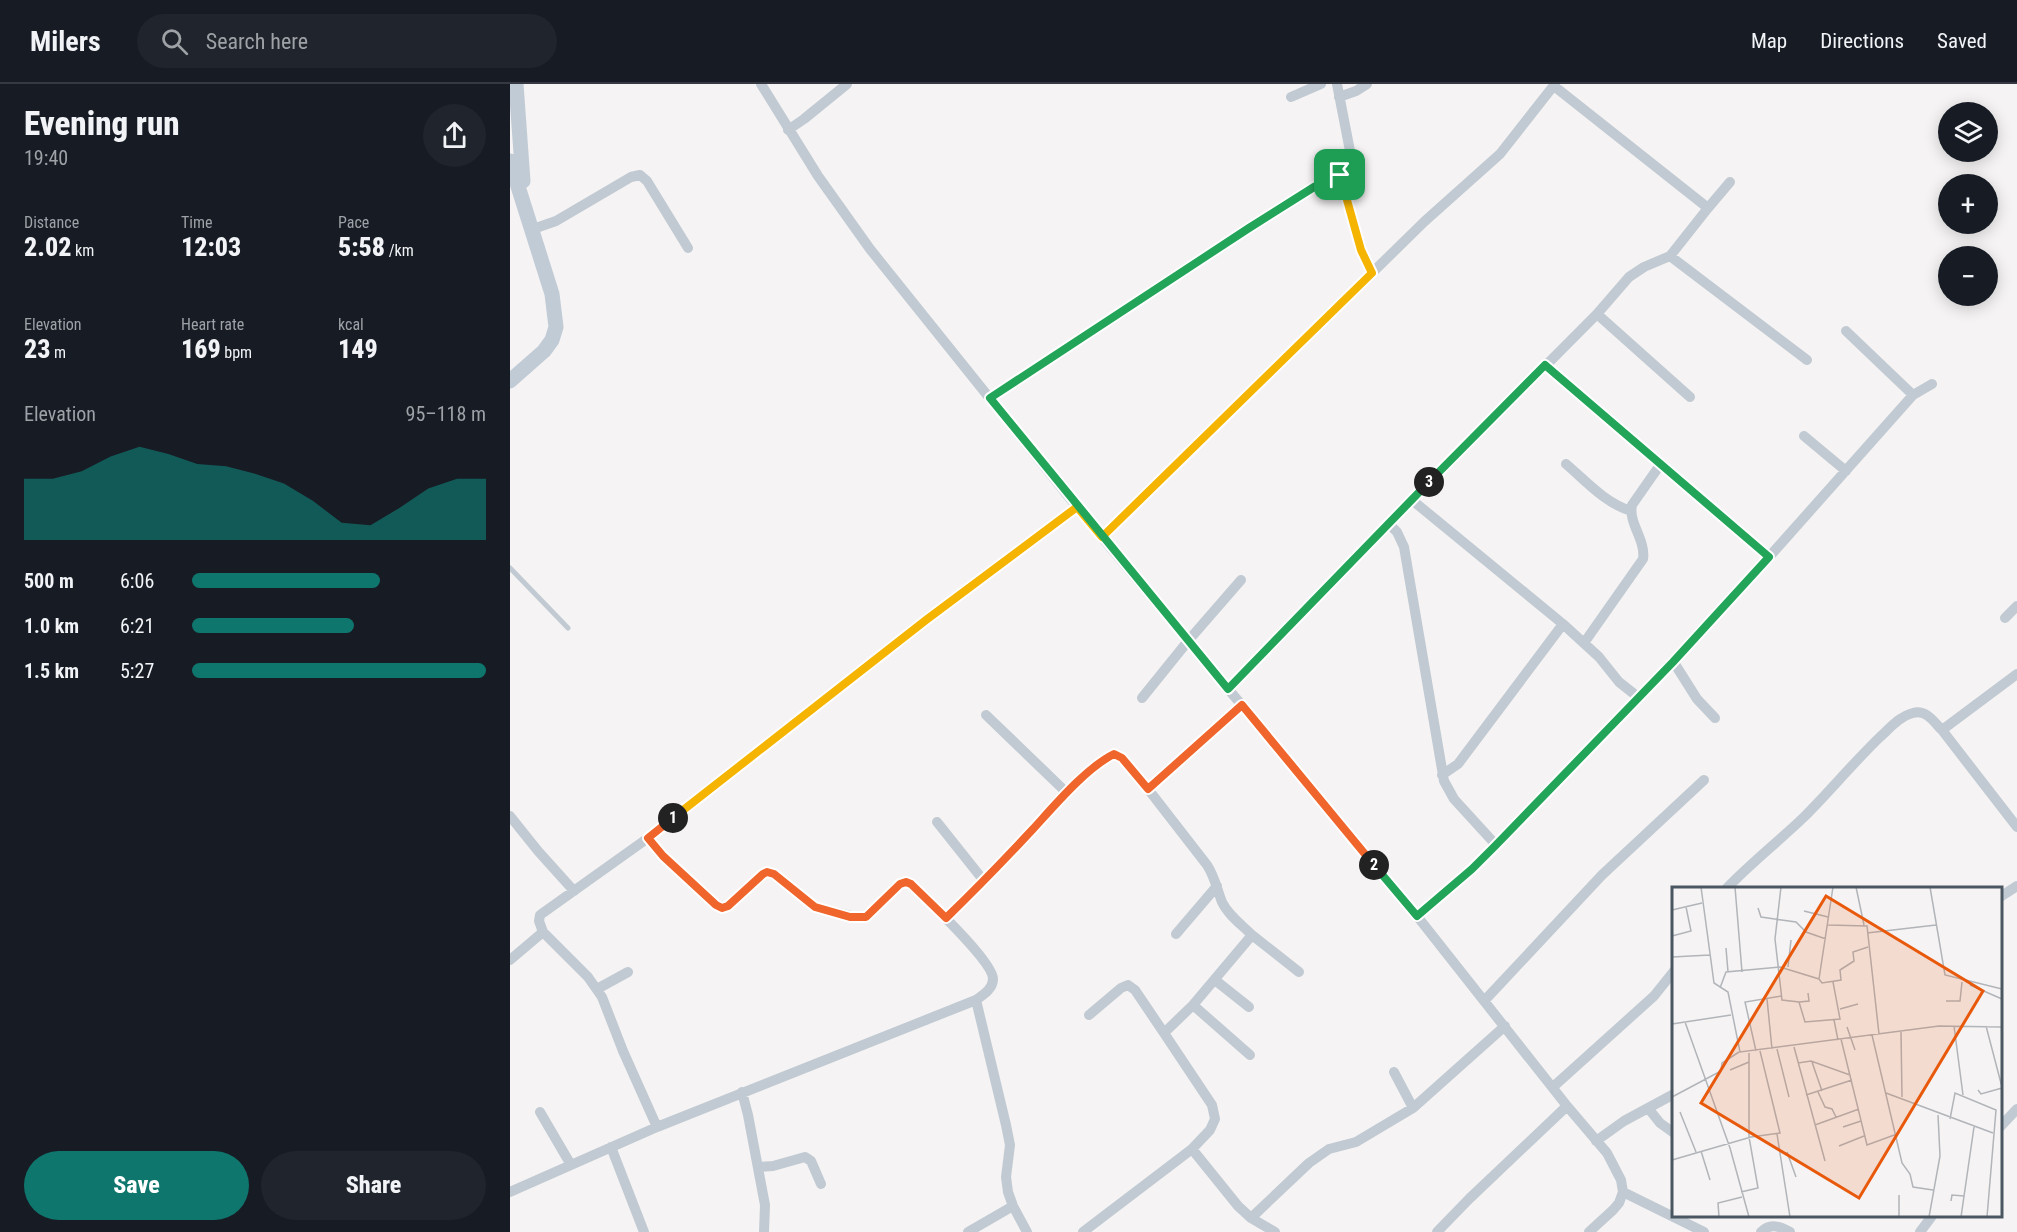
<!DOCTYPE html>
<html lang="en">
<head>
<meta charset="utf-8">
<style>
  :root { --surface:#171b24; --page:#20242c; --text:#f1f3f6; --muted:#9ea1a6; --line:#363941; --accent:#0f766e }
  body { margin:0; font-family:"Roboto Condensed",sans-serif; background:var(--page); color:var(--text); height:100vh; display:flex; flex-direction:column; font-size:22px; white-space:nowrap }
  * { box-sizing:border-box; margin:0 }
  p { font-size:20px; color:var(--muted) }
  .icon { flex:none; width:33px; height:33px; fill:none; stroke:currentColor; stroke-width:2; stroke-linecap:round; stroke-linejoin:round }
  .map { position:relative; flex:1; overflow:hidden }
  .panel { display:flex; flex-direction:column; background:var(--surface); width:510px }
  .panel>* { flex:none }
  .tools { position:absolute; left:1428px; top:18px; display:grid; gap:12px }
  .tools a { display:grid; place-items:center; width:60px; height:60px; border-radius:50%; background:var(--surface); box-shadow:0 3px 15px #0003; font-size:30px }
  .pin { position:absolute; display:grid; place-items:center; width:51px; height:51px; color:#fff; margin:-26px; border-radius:12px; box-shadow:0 3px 9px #0006 }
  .km { position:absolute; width:30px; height:30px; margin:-15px; border-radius:50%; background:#222; color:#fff; font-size:16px; line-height:30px; text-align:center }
  .round { display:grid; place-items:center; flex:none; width:63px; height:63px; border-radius:32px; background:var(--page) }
  .head { display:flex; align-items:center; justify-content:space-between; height:102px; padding:0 24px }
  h1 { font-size:33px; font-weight:800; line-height:45px }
  .metrics { display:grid; grid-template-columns:repeat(3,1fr); gap:9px; height:102px; padding:6px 24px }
  .metrics div { display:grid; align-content:center }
  .metrics b { font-size:26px; font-weight:800 }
  .metrics small { font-size:16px; font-weight:400 }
  .metrics p { font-size:16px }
  .chart { height:168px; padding:12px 24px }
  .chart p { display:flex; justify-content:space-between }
  .chart svg { width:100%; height:108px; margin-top:6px; fill:var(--accent); opacity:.7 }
  .primary-button { display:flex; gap:12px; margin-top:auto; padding:12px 24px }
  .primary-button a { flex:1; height:69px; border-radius:36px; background:var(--accent); color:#fff; font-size:24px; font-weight:800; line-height:69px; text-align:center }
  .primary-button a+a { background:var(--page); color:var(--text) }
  ul { padding:0 24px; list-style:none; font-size:20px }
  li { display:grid; grid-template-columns:96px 72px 1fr; align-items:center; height:45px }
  li i { height:15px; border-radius:8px; background:var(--accent) }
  header { display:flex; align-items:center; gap:36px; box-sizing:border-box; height:84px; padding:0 30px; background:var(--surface); border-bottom:2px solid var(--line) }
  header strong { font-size:28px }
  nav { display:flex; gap:33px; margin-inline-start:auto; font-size:21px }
  .search { width:420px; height:54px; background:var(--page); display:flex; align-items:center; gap:15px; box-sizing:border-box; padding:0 21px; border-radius:33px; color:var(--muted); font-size:22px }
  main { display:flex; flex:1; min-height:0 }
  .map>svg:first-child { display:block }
</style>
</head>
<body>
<header>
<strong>Milers</strong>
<div class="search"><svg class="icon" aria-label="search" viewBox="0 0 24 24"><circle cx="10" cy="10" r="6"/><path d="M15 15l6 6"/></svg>Search here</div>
<nav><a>Map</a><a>Directions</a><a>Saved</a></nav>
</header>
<main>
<section class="panel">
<div class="head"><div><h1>Evening run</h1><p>19:40</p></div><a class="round"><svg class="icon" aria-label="share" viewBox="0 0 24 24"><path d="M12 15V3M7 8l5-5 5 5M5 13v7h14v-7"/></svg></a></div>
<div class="metrics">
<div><p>Distance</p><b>2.02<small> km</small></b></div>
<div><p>Time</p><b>12:03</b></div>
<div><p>Pace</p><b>5:58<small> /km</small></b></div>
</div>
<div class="metrics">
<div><p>Elevation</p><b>23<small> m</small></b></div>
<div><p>Heart rate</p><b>169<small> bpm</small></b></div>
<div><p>kcal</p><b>149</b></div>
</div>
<div class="chart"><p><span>Elevation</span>95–118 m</p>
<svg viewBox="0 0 160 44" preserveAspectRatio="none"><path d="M0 44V19L10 19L20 16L30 10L40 6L50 9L60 13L70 14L80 17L90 21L100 28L110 37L120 38L130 31L140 23L150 19L160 19V44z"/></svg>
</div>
<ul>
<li><b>500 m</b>6:06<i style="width:64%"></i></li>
<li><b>1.0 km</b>6:21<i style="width:55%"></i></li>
<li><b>1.5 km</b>5:27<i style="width:100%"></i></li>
</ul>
<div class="primary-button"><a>Save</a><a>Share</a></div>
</section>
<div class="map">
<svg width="1507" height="1148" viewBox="0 0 1507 1148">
  <rect width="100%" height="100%" fill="#f5f3f3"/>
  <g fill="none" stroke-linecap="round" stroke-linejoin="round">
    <path stroke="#c1cad2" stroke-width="5" d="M0,484L58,544"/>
    <path stroke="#c1cad2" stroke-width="10" d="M251,0L308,92L360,165L567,423L907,832L1057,1022L1097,1069L1111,1096L1113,1108L1109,1119L1103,1126L1079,1148
      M827,0L841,72L840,81L830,91L851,167L862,189
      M781,13L811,0
      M829,13L846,7L857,0
      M278,46L294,35L337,0
      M1198,124L1220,98
      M23,145L46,137L121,93L130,91L137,97L178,164
      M1160,172L1297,276
      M1087,230L1180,313
      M1336,247L1403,311
      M1035,281L1259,473
      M480,314L674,186L804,103L830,91
      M1294,352L1336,387
      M1056,380C1076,397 1095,419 1121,427
      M902,416L1053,540L1089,573L1109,598L1128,613
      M879,440L887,448L894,463L934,697L944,715L986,761
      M592,453L915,137L990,70L1045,0
      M1495,534L1507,522
      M1074,559L1133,475C1136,456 1118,439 1122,421L1150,381
      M1163,577L1187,615L1205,634
      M718,605L902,416L1087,230L1119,193L1134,183L1160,172L1198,124L1044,2
      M632,614L678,557L731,496
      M476,631L557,709
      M1432,646L1507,590
      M932,691L948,680L1053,540
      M638,705L732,621
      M0,732L28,767L64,807
      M427,738L474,797
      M138,754L153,772L206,821L212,823L218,822L253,790L257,788L264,791L305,823L350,834L356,833L390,800L396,798L401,800C416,815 483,877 483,895C483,905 473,911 466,916L496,1041L500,1061L496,1093L498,1108L503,1122L517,1148
      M1217,804C1241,779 1269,757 1294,733C1320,707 1343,679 1370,653C1379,645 1390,632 1403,629C1416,625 1424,638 1432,646L1507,743
      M1490,813L1507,802
      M907,832L962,785L986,761L1163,577L1259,473L1403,311L1422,300
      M436,834C466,805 495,775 523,745C545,721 576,684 605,670L612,674L638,705L697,781C705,793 707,806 712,818C718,831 732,841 742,851L683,921L654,949L702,1021L705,1035L700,1046L682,1065L573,1148
      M666,850L707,802
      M742,851L789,888
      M0,876L33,848
      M705,896L739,923
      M87,905L118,888
      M975,916L1092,791L1194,696
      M683,921L740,971
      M579,931L611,904L618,901L625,906L654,949
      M884,988L903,1024
      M1043,1003L1144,912L1164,887
      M232,1008L238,1031L255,1121L254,1148
      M1138,1024L1150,1039L1164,1049
      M30,1028L61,1081
      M147,1043L113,967L92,913L78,893L33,848L29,837L30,831L138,754L416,536L567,423
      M1490,1043L1507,1025
      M1086,1057L1114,1037L1164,1010
      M101,1063L134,1148
      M682,1065L728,1122L741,1134L765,1148
      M248,1083L263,1082L295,1073L301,1077L311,1100
      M0,1108L147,1043L466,916
      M1113,1108L1194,1148
      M741,1134L799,1079L819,1065L846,1058L903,1024L995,942
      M458,1148L503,1122
      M927,1148L959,1115L1057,1022
      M1251,1148C1260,1139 1269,1142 1280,1148
      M1410,1148L1422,1132"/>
    <path stroke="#c1cbd6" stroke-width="15" d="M6,0L13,97
      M0,77L42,210L46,243L42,256L34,267L0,297"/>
  </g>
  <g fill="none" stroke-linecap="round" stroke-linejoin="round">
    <defs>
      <path id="split-1" d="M163,734L416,536L567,423L592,453L862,189L851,166L830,91"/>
      <path id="split-2" d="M163,734L138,754L153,772L206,821L212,824L218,822L253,790L257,788L264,790L305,823L340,833H356L390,800L396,798L401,800L436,834C466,805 495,775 523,745C545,721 576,684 604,670L612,674L638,705L732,621L864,781"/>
      <path id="split-3" d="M864,781L907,832L962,785L986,761L1163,578L1259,473L1035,281L919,398"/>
      <path id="split-4" d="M830,91L804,103L739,144L480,314L718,605L919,398"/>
    </defs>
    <use href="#split-1" stroke="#fff" stroke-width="12"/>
    <use href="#split-2" stroke="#fff" stroke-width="12"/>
    <use href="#split-3" stroke="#fff" stroke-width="12"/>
    <use href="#split-4" stroke="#fff" stroke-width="12"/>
    <use href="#split-1" stroke="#f5b400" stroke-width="8"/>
    <use href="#split-2" stroke="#f0652b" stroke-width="8"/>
    <use href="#split-3" stroke="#22a559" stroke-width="8"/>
    <use href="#split-4" stroke="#22a559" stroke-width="8"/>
  </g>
  <g transform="translate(1162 803)">
    <rect width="330" height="330" fill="#f5f3f3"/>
    <path fill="none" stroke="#b1b4b9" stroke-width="1.5" d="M29,0L42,96L56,105L68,165L267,139L330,140M63,0L70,85M109,0L103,52L110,113L127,115L133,135L168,132L161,95M184,0L192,38M258,0L273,88L330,102M86,21L89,30L124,35L134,45L154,52M0,23L30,16M132,24L156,30M156,38L195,39L207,147M195,46L264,38M0,49L19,44L14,20M54,61L56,85M0,70L38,68M116,80L119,53M147,92L161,0M298,98L330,112M48,101L54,85L108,80L147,92L150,96L169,93L168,83L182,74L181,65L196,60M95,112L100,162M274,114H288L290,95M127,115L137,114L136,106M168,122L186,117M162,133L166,153M13,135L58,261L77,330M0,137L59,128M282,139L291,208M314,139L330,200M175,140L183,163M229,144L230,210M200,148L230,276L238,287L241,300L261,303M169,152L195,258L225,247M122,160L153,274M105,162L117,210M84,164L73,115L109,109M140,175L150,204M126,176L139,174L178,188M58,183L77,175M306,203L309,207L330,201M146,205L153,220L160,222L164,230M214,206L321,246M134,208L180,193M0,210L49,184L50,176L67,165M8,225L24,265M278,232L283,206L324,223L315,330M143,238L187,222M171,240L189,234M105,247L118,330M167,259L192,249M29,264L38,293M115,265L124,290M0,273L79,250L108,246L88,164M69,305L86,301L77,250V166M227,308V330M279,314L280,308L292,309M47,330L46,316L70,310M257,330L268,269L266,228M289,330L302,240"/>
    <path fill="#e8590c" fill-opacity="0.15" stroke="#e8590c" stroke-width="3" d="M154,9L311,104L187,311L29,216Z"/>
    <rect width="330" height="330" fill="none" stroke="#4a5661" stroke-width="3"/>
  </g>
</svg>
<div class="tools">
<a><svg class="icon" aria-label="layers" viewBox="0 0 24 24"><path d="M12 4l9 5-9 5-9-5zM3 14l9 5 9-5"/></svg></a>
<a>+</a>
<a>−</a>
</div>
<div class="pin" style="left:830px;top:91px;background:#1e9e55"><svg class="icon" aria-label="arrive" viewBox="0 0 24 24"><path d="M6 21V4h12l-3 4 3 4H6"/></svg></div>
<b class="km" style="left:163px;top:734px">1</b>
<b class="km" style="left:864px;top:781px">2</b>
<b class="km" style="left:919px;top:398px">3</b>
</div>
</main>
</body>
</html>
